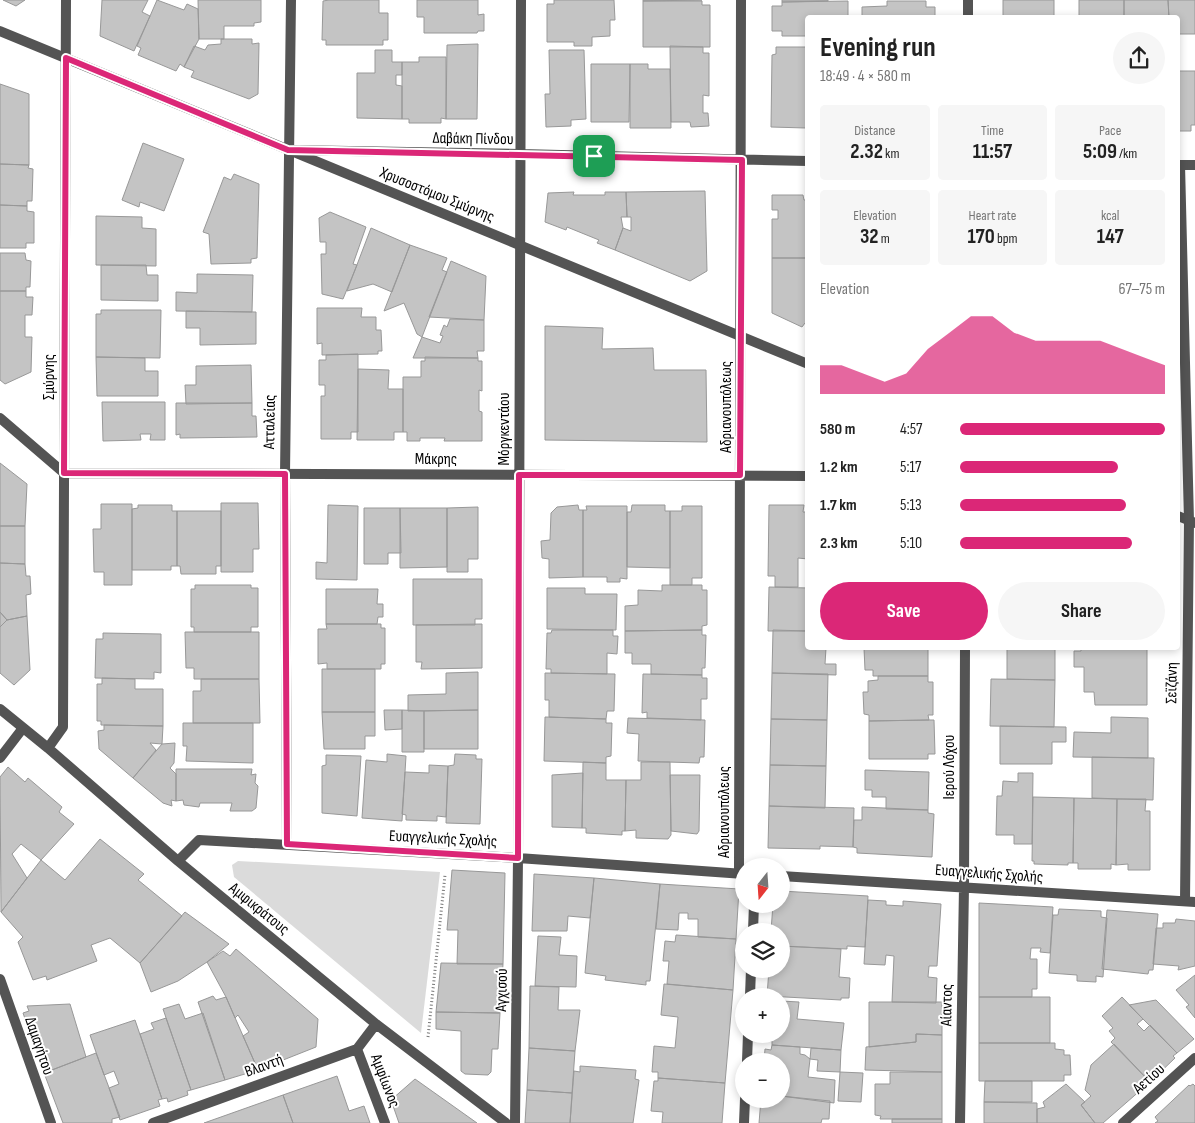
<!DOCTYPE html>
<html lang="en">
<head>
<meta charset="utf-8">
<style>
  :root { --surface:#fff; --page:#f6f6f6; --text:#222; --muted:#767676; --accent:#db2777 }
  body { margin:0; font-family:"Sofia Sans Condensed",sans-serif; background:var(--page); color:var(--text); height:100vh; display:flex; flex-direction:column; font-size:19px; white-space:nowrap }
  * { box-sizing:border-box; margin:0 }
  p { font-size:16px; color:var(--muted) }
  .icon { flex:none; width:28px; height:28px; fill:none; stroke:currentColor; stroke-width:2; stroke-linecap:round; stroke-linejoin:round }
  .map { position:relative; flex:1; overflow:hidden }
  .details { position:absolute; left:805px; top:15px; width:375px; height:635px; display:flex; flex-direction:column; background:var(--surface); border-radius:5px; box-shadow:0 2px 8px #0003 }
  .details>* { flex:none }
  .needle { width:32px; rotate:197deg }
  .controls { position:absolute; left:735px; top:858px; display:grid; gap:10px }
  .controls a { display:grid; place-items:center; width:55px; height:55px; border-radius:50%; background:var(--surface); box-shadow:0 2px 8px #0003; font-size:25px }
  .pin { position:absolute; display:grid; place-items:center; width:42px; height:42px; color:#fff; margin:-21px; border-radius:10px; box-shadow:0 2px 8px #0006 }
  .round { display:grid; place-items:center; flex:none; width:52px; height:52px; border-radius:26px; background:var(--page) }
  .summary { display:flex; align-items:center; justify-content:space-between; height:85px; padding:0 15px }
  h1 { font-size:28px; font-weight:700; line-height:38px }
  .metrics { display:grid; grid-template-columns:repeat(3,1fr); gap:8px; height:85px; padding:5px 15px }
  .metrics div { display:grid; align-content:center; border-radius:5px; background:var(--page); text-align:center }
  .metrics b { font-size:21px; font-weight:700 }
  .metrics small { font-size:14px; font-weight:400 }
  .metrics p { font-size:14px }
  .chart { height:140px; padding:10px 15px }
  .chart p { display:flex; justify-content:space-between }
  .chart svg { width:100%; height:90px; margin-top:5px; fill:var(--accent); opacity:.7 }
  .button { display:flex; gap:10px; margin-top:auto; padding:10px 15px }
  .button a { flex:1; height:58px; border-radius:30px; background:var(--accent); color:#fff; font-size:20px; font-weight:700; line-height:58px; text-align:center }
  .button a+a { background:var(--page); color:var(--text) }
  ul { padding:0 15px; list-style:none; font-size:16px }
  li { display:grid; grid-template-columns:80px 60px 1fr; align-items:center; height:38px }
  li i { height:12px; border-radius:6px; background:var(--accent) }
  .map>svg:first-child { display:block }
</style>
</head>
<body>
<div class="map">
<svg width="1195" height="1123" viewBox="0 0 1195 1123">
  <rect width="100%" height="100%" fill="#fff"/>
  <path fill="#dbdbdb" d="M238,861L440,872L421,1033L234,877L232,865Z"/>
  <path fill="#c4c4c4" stroke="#989898" d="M3,0H25L16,6Z
    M102,0H148L142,12L150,16L134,51L100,36Z
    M157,0L184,10L187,4L198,9L199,39L184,67L180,64L176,71L138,55L141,48L137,46Z
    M198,0H261V22L254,23V26H224V39H199Z
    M329,0H379V13H388V40H383V45H326V40H322L323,1Z
    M417,0H478V15L484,14V31H478L477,33H424V17H417Z
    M554,0H614L615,20H610V36L592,37V46H574V42H547V4H554Z
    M643,0H702L643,1Z
    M782,0H828V1L782,2Z
    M1003,0H1054V18H1003Z
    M1079,0H1124V18H1079Z
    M1124,0H1168L1169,18H1124Z
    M1168,0H1195V34H1178V18H1169Z
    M643,1H702V5H710V47H643Z
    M848,1V18H808V36H782V31H772V6H782V2Z
    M887,1H926V7H935V18H862V7L887,6Z
    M221,39H252V44L259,43L258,94L249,99L191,77L194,71L184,67L194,46L205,50L208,45L221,44Z
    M478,44L477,119H446L447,45Z
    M670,46L703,47V53H709V96L703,95V113H708L709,126L691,127L690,122H671Z
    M776,47H808V123H806V128L771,127L772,55L776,54Z
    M375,50H392V62H402V75H396V85L402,86V119L357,118V73H375Z
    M549,50H584L586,119L571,120V126L546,127L545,94H550Z
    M419,57H446V119L441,118V123H409V119H402V62H419Z
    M591,64H630L629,122H591Z
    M630,64H648V69H670L671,128H630Z
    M1178,71H1195V125H1191V131H1178Z
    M0,84L29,94V165L0,164Z
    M143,143L184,159L164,211L140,202L139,207L122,200Z
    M0,164L29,165L28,168L33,169L32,201H27V206L0,205Z
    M234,174L259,184L257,258L251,259V263L211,264L209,234L203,232L224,177L231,180Z
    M705,191L707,271L690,281L615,250L623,228L631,231V217H627L626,192Z
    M574,192L573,195H605V192H626L627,217H621L623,228L615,250L597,243L599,240L567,227L566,230L545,222L548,193Z
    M772,195H803L804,200H808V258H772V219H778V210H772Z
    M0,205L27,206V211L34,212V243H26V248H0Z
    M330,212L366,227L353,264L357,265L343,299L322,294L321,254H326V242H320L319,218Z
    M96,216L142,217V228L156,229V266L96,265Z
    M371,228L410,245L392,292L373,284L347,291Z
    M410,245L447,258L442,270L447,272L422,337L417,334L404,303L384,311Z
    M0,253H25L26,260L31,261L30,287H26V291H0Z
    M772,258H808V324L805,323L802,327L772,313Z
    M451,261L486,276L484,320L429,317Z
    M101,265H146L147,275H158V301L101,300Z
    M197,274L253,275L252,312L176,311V292L197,293Z
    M0,291H26V297H33L32,315H25V337H32L31,372L5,384L0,380Z
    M317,308H362L361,317H376V330H381L382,351H378V354L322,355V343L317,344Z
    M101,310H161L160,358L96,357V314H101Z
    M186,311L256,312V344L200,345V328H186Z
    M450,319L484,320V351H477L478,358H413L422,337L440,343L443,336L440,335L444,325L447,327Z
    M545,326L603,328L602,349L653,348L654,370H706L707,442L545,440Z
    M358,354V432H351V439H321V396H325V385H319V360H326V355Z
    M96,357L145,358V371H158V396H97Z
    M425,357L478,358V361H482V391L479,390V411L482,412V441H444L445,438H420V441H407V432H403V377H421V361H425Z
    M251,365L252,403L186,404L185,385H196V366Z
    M358,369L389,370L388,389H403V432H394V440H357Z
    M102,402H165V440H150L151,434H140L141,440L103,441Z
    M176,403H252V416H256L257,437L180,438V434L176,435Z
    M0,463L27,484L25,526H0Z
    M221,503H258L259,549H253V572H221Z
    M101,504H132V585H104V572H94L93,529H101Z
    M138,505H172V511H177V566H171V570H132V509L138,508Z
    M328,505L358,506L357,580L316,579V562L327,563Z
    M578,505L579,510H583V577L549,578V559L542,558L541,541L550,540L551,513L557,507Z
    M632,505H665V511H670V568L627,567V512H631Z
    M769,505H804L803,512H808V559L798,558V587H775V576H768Z
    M586,506H627V579L620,578V582H607V577H583V510H587Z
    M682,506H702V578H692V585H670V511H682Z
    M478,507V559H468V572H447V508Z
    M364,508H400L401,553H388V564H364Z
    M400,508H447V567L400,568Z
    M177,511H221V566H216V574H181L180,566H177Z
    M0,526H25V564L0,563Z
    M0,563L25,564L26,576H30L31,594L26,595L27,616L7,620L0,612Z
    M413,579H482V619H475V625H413Z
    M195,585H251V588H258V627H251V632H194V627H191V589H195Z
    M662,585H702V590H707V625L702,626V630L625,631V606L638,605V590L662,591Z
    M769,587L808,588V631H768Z
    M547,588H585V594H617L616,630L547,629Z
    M326,589H378L377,604H383V617H378L377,624H326Z
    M0,612L7,620L0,627Z
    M27,616L30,670L14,685L0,673V627L7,620Z
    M326,624H381V628H385V664H381V669H327V663L318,664V629H327Z
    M482,624V668L421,669L422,662H416V625Z
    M552,630H613V636H618L617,654L607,653V674L551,673V669H546L547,633H551Z
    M702,630V635H706L705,668H702V675L651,674V664H632V653H625V631Z
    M773,630L808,631V648H826L825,664H836V675L772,673Z
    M185,632H259V679H194V668H186Z
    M103,633L161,634V673L154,672V679L95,678L96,639H103Z
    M864,648H928V676H873V670H865Z
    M1007,648H1055V680L1007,679Z
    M1081,648H1147V705H1095L1094,692H1084V667H1074V651H1081Z
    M322,669H375V712H322Z
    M478,672V710L408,711V695L446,694V673Z
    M545,673L615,674L614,711H607L606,719L549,717V700H545Z
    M772,673L828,674L827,720L771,719Z
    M643,674L702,675V678H707V699H701V720L647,718V712L642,713Z
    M878,676H928V682H933V715H928L929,720L869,721V715L864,714L863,692H868V681L878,680Z
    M102,678L135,679V689H163V726L101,725V721H97V684H102Z
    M201,679H259L260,723H193V691H201Z
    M991,679L1055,680L1054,727L990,726Z
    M384,710H402V729L385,730Z
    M402,710L424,711V752H402Z
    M478,710V749H424V711Z
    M322,712H375V736H365V749H324Z
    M545,717L606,719V723H612L611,756L606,757V763L544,761Z
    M1111,717L1148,718V758L1073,757L1074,732L1111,733Z
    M628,718L705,720L704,757H700L699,763L638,761L639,734L627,733Z
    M771,719L827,720L826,766L770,765Z
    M929,720H934L935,754H928V759H869V721Z
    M183,723H253V763L186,761L187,746H183Z
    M104,725L163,726L162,744L150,743L156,750L133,778L99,749L98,731L104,730Z
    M1000,726L1066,727V742H1052V764H1000Z
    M175,743L174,763L170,768L176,774V801L171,800L172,806L163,803L133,778L162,744Z
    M387,754L406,756L402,821L362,818L366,760L387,762Z
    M455,754L476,755V759H482L480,824L446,823L448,766L454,765Z
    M326,755L361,756L357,816L322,813V766L326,765Z
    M1092,757L1154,758L1153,800L1092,798Z
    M583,762L606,763V780H626L625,831H622V835L586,833V828H582Z
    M641,762H670L671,835L668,839L636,838V830L625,831L626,780H641Z
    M429,765L448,766L446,817L437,816V821L406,820V815L402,814L405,772L429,773Z
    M770,765L826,766L825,808L769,806Z
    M8,767L25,782L28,778L62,807L59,812L74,824L41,860L21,844L12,854L27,878L1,912L0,777Z
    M176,769H252L251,775L256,774L255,783L258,786L256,808L252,811H230L232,803H200L199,807L184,805L183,800L176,801Z
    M865,770L929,772L928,810L886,809V797H872V790H865Z
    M583,773L582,828L552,827V775Z
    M1018,773H1033L1032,844H1014V835H996L997,796H1002L1003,781L1018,782Z
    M670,775H700L699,831L697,834L671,831Z
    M1033,797L1074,798L1073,863H1068V865L1034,864V861H1032Z
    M1074,798L1117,799L1116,865L1111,864V869H1078V863H1073Z
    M1117,799H1146L1145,811H1150V870H1128V864L1116,865Z
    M769,806L854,808L853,847L820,846V849L768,848Z
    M862,807L928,810V813L934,814L932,857L857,853V848L853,847L854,820H862Z
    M100,839L144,874L138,880L182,916L140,963L110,938L91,945L97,961L47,980L46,976L33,980L18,942L23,937L1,912L41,860L65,880Z
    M452,870L505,873L503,964H457L458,930H447Z
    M534,874L594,878L590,918L568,916L567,931H532Z
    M594,878L660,884L650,981H646V985L605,980L606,976L585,973Z
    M660,884L739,889L736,939L698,937V919H688V913H679L678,930L656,929Z
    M781,891L868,896L865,947L847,946V949L781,946V931H771L773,904H781Z
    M868,900L886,901V905L903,906V901L941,904L937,966H929L928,977L937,978L936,1003L892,1002L894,956L886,955L885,965L864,964Z
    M979,903L1053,907L1050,953L1040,952L1041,948H1031L1030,959H1037V989H1032V997H979Z
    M1059,909L1101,911V917L1107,918L1103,977L1096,976V982L1077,981V975L1049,973L1053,915H1058Z
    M1107,910L1158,914L1153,970H1149L1148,974L1102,969Z
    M185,912L229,944L207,962L178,981L151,992L140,963Z
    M1176,919L1195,921V966L1178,970L1179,966L1153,964L1156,928H1163V923H1175Z
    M676,935L736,939L733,990L667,984L669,961H663L665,941L675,942Z
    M538,936L561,937L559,955L577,956L576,987L535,986Z
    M781,946L841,949L839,977L850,978L849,998H841V1000L767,996L769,969H781Z
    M236,949L318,1019L316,1047L258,1070L243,1036L249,1032L238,1015L235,1018L226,997L207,962L223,951L230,956Z
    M441,963L503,964L500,1013L436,1012Z
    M1195,975V1018L1186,1007L1189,1005L1176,990Z
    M664,984L733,990L725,1083L658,1078V1072H652L654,1046L675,1048L678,1017L661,1015Z
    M530,986L559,987L558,1010H580L575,1051L529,1048Z
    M213,996L216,1000L226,997L258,1070L225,1080L198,1002Z
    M979,997H1050V1043H979Z
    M1122,997L1143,1019L1137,1024L1144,1031L1150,1025L1177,1053L1173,1056L1175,1058L1150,1082L1111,1042L1115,1038L1109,1031L1113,1028L1102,1016Z
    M1156,1000L1194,1039L1177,1053L1129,1005Z
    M781,1001L799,1002L797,1019L844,1023L841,1050L772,1045V1041L767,1040V1034H781Z
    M869,1002H942V1035L916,1034V1042L869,1047Z
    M70,1004L86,1057L44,1073L23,1013L29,1011L27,1006Z
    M179,1004L185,1019L203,1013L225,1080L191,1090L163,1009Z
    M436,1012L500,1013L498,1049H492L491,1072L488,1075L465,1074L461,1071V1031L436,1029Z
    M166,1018L191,1090L187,1091L188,1095L168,1102L167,1098L162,1099L140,1034L154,1029L151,1023Z
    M135,1020L162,1099L158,1100L160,1106L120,1120L109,1088L119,1084L114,1071L104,1075L90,1035Z
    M916,1034L942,1035V1072L865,1070L866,1047L916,1042Z
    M979,1043H1055V1049L1064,1050V1055H1070L1071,1075H1064V1081H979Z
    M1114,1044L1150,1082L1103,1123H1095L1081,1105L1091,1096L1085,1090L1091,1065Z
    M772,1045L800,1047V1054L805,1055L810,1059L808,1077L835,1080L834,1103L781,1096V1061H764L765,1049L771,1050Z
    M529,1048L575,1051L572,1093L527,1090Z
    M811,1048L841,1050L840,1072L817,1071L818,1060L810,1059Z
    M96,1053L120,1117L112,1119V1123H63L44,1073Z
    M580,1066L636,1070L635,1079L639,1080L633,1123H570L574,1071L580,1072Z
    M840,1072L863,1073L861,1102L838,1101Z
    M890,1072H942V1119H880L881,1116L875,1115V1084H890Z
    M337,1076L349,1111L364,1106L370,1123H293L283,1095Z
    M658,1078L725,1083L722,1123H662L663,1112L651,1111L654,1081H658Z
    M415,1079L477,1123H399L391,1100Z
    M985,1081H1032V1102H984Z
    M1066,1084L1085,1102L1081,1105L1095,1123H1037V1109L1045,1107L1043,1102Z
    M1193,1084L1195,1086V1123H1155L1158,1121L1155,1117L1189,1085L1190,1086Z
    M527,1090L572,1093L570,1123H525Z
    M283,1095L293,1123H204Z
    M781,1096L830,1101L829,1119H822L821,1123H759L761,1099H781Z
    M984,1102L1037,1103V1123H984Z
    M892,1119H942V1123H892Z"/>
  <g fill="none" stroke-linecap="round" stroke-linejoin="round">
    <path stroke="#767676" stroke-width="3" stroke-dasharray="1 2.5" stroke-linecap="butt" d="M428,1037L445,875"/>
    <path stroke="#545454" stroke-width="10" d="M291,150L520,154"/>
    <path stroke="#545454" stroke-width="10" d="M968,18V0
      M520,154L808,161
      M1178,165H1195
      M1180,165L1189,521L1185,901
      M0,418L64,473L808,476
      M0,709L48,748L178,861L376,1024L506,1123
      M48,748L63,727L66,0
      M0,758L23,728
      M287,844L285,474L291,0
      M178,861L199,840L518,858L744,874
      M739,874L741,0
      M781,876L1195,902
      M753,931L754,904
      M0,979L51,1123
      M750,996L751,969
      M357,1049L385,1123
      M747,1061L748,1034
      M153,1123L357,1049L376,1024
      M515,1123L518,858L521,0
      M744,1123L745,1099
      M960,1123L964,887L965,648
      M1123,1123L1195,1058"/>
    <path stroke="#545454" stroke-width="10" d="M0,31L808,364
      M1178,516L1195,523"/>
  </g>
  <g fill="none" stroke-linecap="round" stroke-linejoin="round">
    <defs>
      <path id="route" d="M66,58L288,150L742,160L740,475H519L518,858L287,844L285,474L64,473Z"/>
    </defs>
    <use href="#route" stroke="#fff" stroke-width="10"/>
    <use href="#route" stroke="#db2777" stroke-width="6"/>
  </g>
  <g text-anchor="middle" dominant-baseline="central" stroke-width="4" stroke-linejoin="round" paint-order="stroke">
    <g font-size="16" fill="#000" stroke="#fff">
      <text transform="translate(473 139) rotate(1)">Δαβάκη Πίνδου</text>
      <text transform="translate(437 195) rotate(22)">Χρυσοστόμου Σμύρνης</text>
      <text transform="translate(49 377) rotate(-90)">Σμύρνης</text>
      <text transform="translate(726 407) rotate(-90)">Αδριανουπόλεως</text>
      <text transform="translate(270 422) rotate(-89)">Ατταλείας</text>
      <text transform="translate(504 429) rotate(-90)">Μόργκεντάου</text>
      <text x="436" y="459">Μάκρης</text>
      <text transform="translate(1172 683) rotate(-89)">Σεϊζάνη</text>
      <text transform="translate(949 767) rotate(-90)">Ιερού Λόχου</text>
      <text transform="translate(724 812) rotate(-90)">Αδριανουπόλεως</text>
      <text transform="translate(443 839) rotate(3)">Ευαγγελικής Σχολής</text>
      <text transform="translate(989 874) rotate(4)">Ευαγγελικής Σχολής</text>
      <text transform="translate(259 909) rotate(39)">Αμφικράτους</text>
      <text transform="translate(502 990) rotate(-89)">Αγχισού</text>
      <text transform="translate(947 1005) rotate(-89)">Αίαντος</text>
      <text transform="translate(39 1046) rotate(71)">Δαμαγήτου</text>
      <text transform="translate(264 1066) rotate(-20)">Βλαντή</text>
      <text transform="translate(1149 1079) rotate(-42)">Αετίου</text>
      <text transform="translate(385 1081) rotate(69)">Αμφίωνος</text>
    </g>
  </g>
</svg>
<div class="controls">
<a><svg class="needle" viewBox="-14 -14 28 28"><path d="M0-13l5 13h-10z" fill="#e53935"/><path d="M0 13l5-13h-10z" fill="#767676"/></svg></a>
<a><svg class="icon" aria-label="layers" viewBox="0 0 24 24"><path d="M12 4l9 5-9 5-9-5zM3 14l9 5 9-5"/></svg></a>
<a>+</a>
<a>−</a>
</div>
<div class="pin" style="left:594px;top:156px;background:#1e9e55"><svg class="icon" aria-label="arrive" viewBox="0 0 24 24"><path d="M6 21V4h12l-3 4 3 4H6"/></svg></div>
<section class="details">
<div class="summary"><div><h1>Evening run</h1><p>18:49 · 4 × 580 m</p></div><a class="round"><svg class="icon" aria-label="share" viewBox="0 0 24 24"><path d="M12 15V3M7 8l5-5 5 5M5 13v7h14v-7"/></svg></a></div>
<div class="metrics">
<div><p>Distance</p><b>2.32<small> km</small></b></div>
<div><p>Time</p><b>11:57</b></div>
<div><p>Pace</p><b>5:09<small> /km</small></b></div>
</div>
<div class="metrics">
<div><p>Elevation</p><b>32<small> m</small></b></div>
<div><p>Heart rate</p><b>170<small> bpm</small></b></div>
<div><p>kcal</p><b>147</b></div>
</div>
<div class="chart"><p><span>Elevation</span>67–75 m</p>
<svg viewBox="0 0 160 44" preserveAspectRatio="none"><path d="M0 44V30L10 30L20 34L30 38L40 34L50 22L60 14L70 6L80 6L90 14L100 18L110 18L120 18L130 18L140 22L150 26L160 30V44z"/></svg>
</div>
<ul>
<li><b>580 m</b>4:57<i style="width:100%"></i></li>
<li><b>1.2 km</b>5:17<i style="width:77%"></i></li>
<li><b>1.7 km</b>5:13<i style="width:81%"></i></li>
<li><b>2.3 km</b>5:10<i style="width:84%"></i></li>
</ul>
<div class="button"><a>Save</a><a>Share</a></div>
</section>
</div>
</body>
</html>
